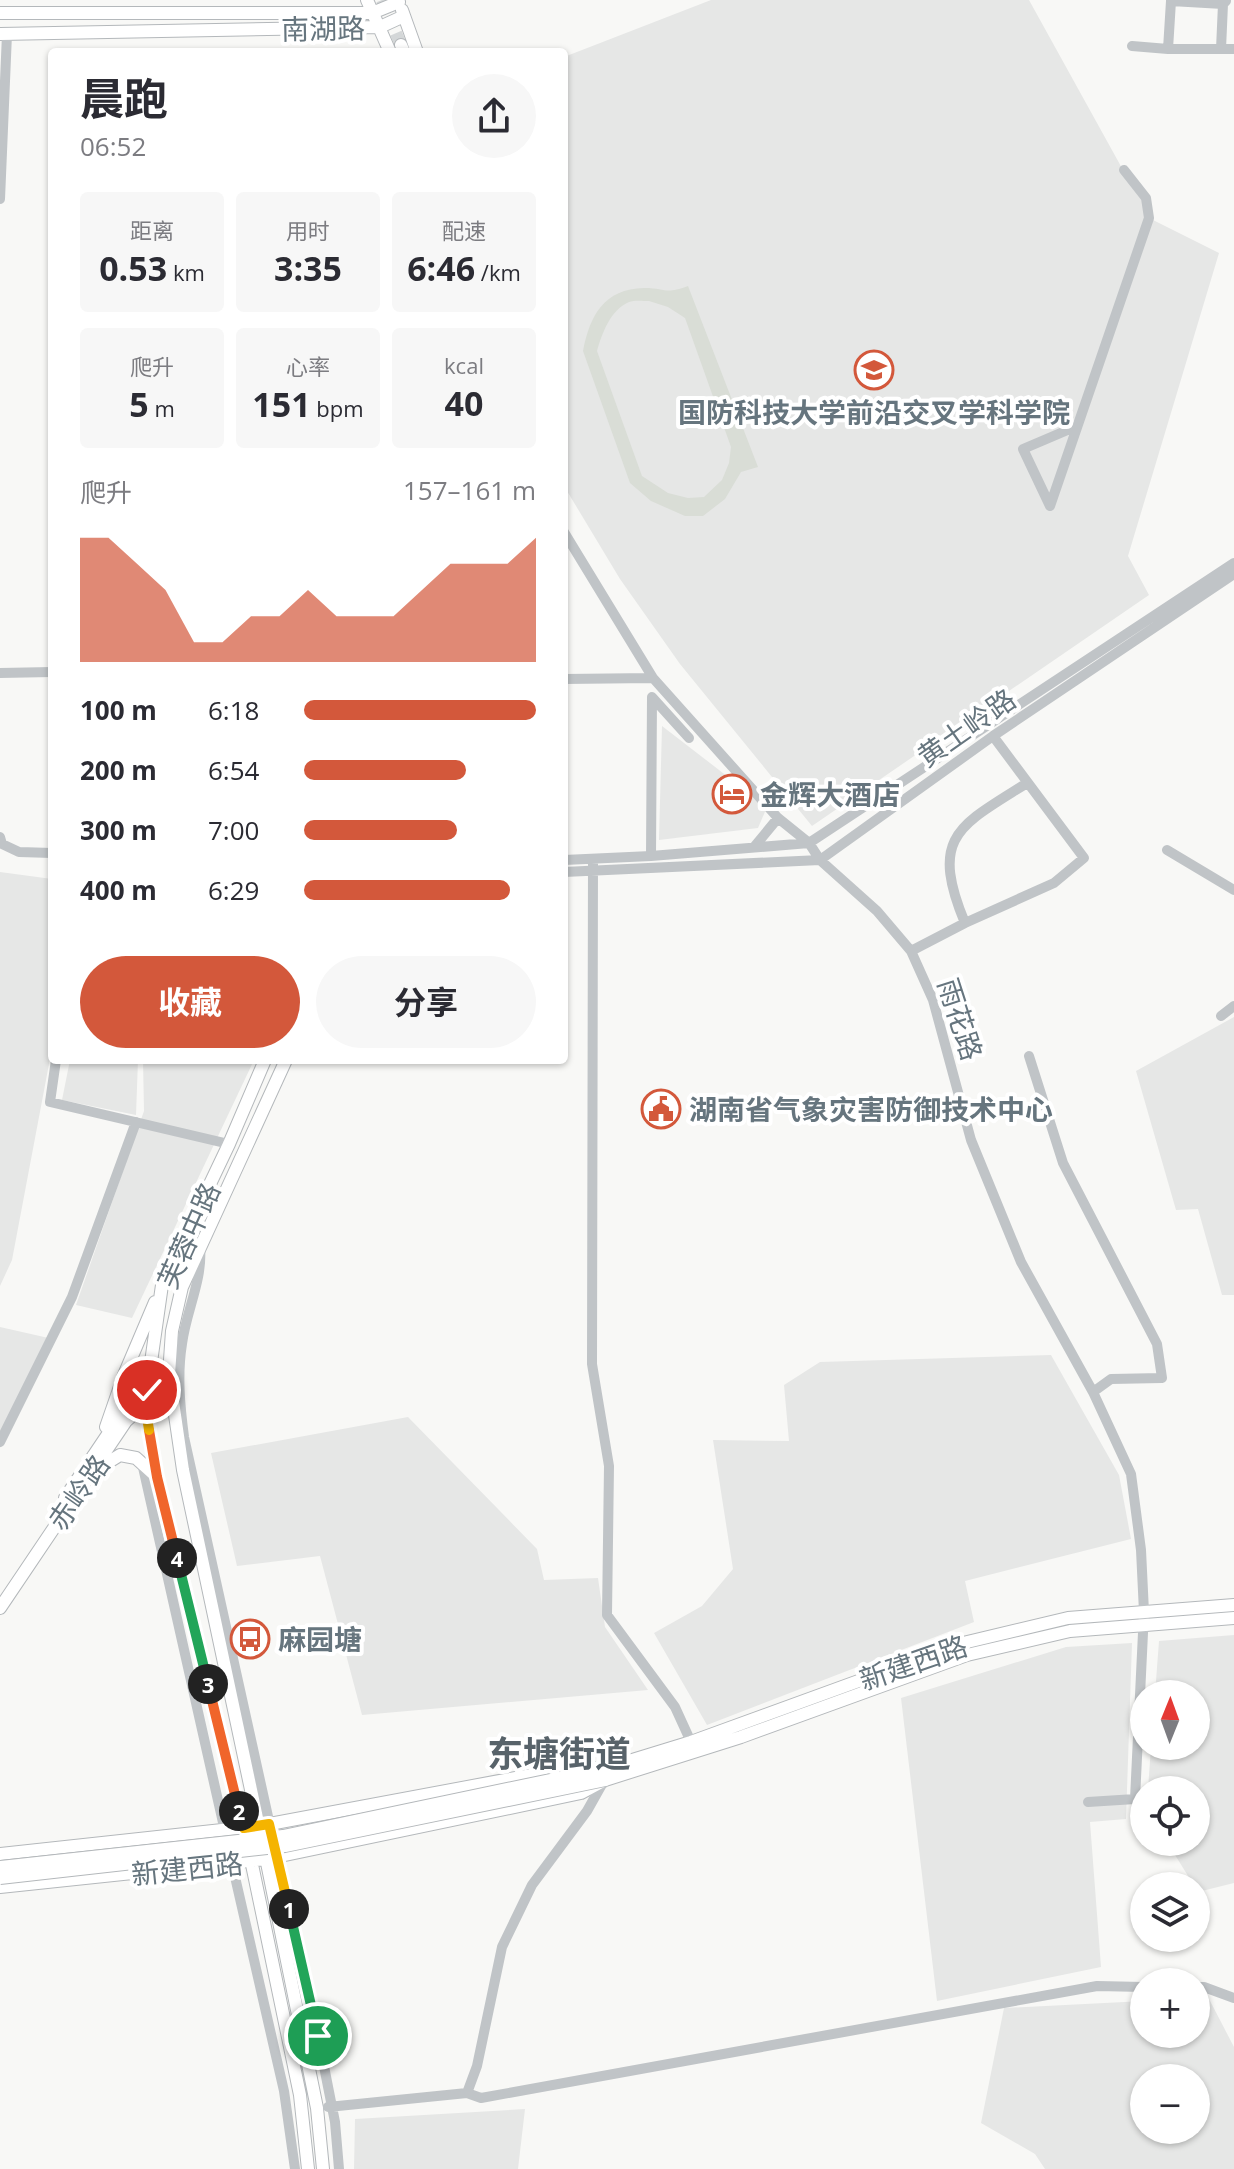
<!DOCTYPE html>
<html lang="zh">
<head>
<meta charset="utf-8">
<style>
  :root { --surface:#fff; --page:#f7f7f7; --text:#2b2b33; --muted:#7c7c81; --accent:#d3583b }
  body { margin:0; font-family:"Open Sans","Noto Sans SC",sans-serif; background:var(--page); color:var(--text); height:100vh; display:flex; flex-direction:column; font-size:30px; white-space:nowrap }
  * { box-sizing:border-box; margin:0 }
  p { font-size:26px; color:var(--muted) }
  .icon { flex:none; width:44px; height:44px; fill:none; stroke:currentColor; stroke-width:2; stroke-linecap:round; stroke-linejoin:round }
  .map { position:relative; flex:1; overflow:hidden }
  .panel { position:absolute; left:48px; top:48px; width:520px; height:1016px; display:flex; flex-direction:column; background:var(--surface); border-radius:8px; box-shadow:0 2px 6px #0004 }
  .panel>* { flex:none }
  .needle { width:52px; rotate:1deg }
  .fabs { position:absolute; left:1130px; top:1680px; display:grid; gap:16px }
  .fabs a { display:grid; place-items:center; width:80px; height:80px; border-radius:50%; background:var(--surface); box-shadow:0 2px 6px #0004; font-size:40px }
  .pin { position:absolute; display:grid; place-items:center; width:68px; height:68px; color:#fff; margin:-34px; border:4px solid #fff; border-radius:50%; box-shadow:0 2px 8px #0007 }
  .km { position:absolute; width:40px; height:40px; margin:-20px; border-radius:50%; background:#222; color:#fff; font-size:22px; line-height:40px; text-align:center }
  .round { display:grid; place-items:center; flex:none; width:84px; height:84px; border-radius:42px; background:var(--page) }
  .summary { display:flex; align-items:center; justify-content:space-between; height:136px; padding:0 32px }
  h1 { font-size:44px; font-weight:700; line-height:60px }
  .figures { display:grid; grid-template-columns:repeat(3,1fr); gap:12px; height:136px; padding:8px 32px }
  .figures div { display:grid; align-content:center; border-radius:8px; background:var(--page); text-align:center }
  .figures b { font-size:34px; font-weight:700 }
  .figures small { font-size:22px; font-weight:400 }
  .figures p { font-size:22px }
  .chart { height:224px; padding:16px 32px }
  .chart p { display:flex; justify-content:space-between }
  .chart svg { width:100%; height:144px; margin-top:8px; fill:var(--accent); opacity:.7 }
  .action { display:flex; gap:16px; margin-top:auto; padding:16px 32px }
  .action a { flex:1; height:92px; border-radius:48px; background:var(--accent); color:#fff; font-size:32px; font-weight:700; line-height:92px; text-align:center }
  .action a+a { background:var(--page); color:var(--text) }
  ul { padding:0 32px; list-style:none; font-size:26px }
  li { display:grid; grid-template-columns:128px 96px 1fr; align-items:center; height:60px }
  li i { height:20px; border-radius:10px; background:var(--accent) }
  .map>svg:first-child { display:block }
</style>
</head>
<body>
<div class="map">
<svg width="1234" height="2169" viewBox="0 0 1234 2169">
  <rect width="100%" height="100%" fill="#f8f8f6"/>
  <path fill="#e6e7e6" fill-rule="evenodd" d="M711,0H1029L1123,170L1146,198L1149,218L1219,253L1128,556L1149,595L812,826L680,664L620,579L564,486V57Z
    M662,726L767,807L758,828L659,840Z
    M0,872L52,879V1035L49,1064L12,1260L0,1286Z
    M1234,1017V1295H1222L1198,1209L1176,1210L1136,1071Z
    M70,1060H138L136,1115L62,1100Z
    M143,1060H254L132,1318L76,1305L144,1111Z
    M0,1327L53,1339L0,1448Z
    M1051,1355L1119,1475L1131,1539L965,1581L974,1622L707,1725L654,1633L702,1606L733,1569L713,1440L789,1441L784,1385L820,1362Z
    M408,1417L537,1549L544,1580L598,1578L605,1627L648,1690L362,1715L320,1556L237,1566L211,1453Z
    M1234,1635V1883L1198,1892L1167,1842H1196V1790H1148L1151,1746H1196V1694H1155L1159,1641Z
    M1132,1643L1126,1819L1090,1822L1101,1967L937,2001L901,1698L1066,1647Z
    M1208,1997L1234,2047V2169H1045L1035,2154L981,2123L1004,2008L1144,2001V2034H1196V1998ZM1144,2078H1196V2130H1144Z
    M525,2109L518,2169H354L355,2119Z"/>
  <path fill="#d9ddd6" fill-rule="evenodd" d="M688,286L758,467L741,472L725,499L703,516H685L651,501L630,483L583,351C590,315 604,289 644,288C667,288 664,295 688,286ZM649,301L668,307L685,318L731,447L729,463L722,480L704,497L688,498L668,493L642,476L597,351C602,334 610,310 629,302C634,300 643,301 649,301Z"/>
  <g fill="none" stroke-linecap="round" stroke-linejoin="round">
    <path stroke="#d4d7d8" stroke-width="12" stroke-dasharray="12 6" stroke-linecap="butt" d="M382,0L401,45"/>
    <defs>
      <path id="major" d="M367,0L390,52
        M402,10L417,52
        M0,13H372L399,2
        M0,34L380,27L404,16
        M401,45L404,52
        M106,1427L124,1375L155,1302
        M99,1468L120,1455L136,1458L157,1477
        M65,1498L131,1400L147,1390L170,1382
        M0,1608L126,1421L145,1404L170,1390
        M260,1832L183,1470L169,1374L172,1331L182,1287L286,1060
        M245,1834L157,1477L145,1404L162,1285L229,1144L265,1060
        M265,1853L317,2108L323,2169
        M0,1854L259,1826L574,1767L603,1769L691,1742L963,1643L1068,1618L1234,1605
        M250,1855L300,2095L308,2169
        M0,1887L266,1859L581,1793L605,1780L741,1737L967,1655L1070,1631L1234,1618"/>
    </defs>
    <use href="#major" stroke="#b4b8bb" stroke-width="14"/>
    <path stroke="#c0c4c7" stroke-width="10" d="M1132,46L1168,49H1234
      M1168,49L1171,1L1223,4
      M1221,49L1223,4L1226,1
      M0,199L7,34
      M1050,506L1149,218L1146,198L1124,170
      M1050,506L1023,449L1077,426
      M564,532L653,678L778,818L809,843L820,860L877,911L911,951L933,1000L971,1140L1021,1262L1093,1392L1131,1474L1141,1550L1144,1612L1135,1799L1088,1802
      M0,673L52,672
      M564,679L653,678
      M0,837L2,844L19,852L52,853
      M755,846L778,818
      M1167,850L1234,890
      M651,856L652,697L689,738
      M564,860L651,856L809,843L1234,563
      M593,860L592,1364L609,1466L607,1615L675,1707L691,1742
      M564,872L820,860L993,736L1234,574
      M965,923C929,836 959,826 1027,783
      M911,951L965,923L1054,883L1084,858L993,736
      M1221,1016L1234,1006
      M1029,1056L1063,1163L1157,1344L1162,1378L1111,1379L1093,1392
      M56,1060L50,1102L229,1144
      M200,1247C203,1280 186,1311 182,1344C177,1375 180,1406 184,1437L271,1830
      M0,1442L72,1297L136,1122
      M142,1463L226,1836
      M275,1850L318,2036L335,2122L339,2169
      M230,1855L284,2091L295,2169
      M1196,1987H1204L1234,1998
      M467,2093L481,2098L1097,1986L1144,1987
      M328,2107L467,2093L477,2066L502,1947L532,1885L587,1811L605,1779"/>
    <use href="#major" stroke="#fff" stroke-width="12"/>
    <defs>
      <path id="major-bridge" d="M0,1867L283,1836L603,1769
        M0,1878L285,1846L605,1780"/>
    </defs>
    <use href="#major-bridge" stroke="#b4b8bb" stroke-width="14" stroke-linecap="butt"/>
    <use href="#major-bridge" stroke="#fff" stroke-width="12"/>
  </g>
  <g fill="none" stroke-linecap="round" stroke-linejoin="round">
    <defs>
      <path id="split-1" d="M289,1909L318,2036"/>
      <path id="split-2" d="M239,1811L244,1828L269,1824L289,1909"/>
      <path id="split-3" d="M208,1684L239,1811"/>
      <path id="split-4" d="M177,1558L208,1684"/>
      <path id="split-5" d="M149,1430L157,1477L177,1558"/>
      <path id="split-6" d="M147,1390L145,1404L149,1430"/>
    </defs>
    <use href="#split-1" stroke="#fff" stroke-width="16"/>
    <use href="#split-2" stroke="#fff" stroke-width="16"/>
    <use href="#split-3" stroke="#fff" stroke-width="16"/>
    <use href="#split-4" stroke="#fff" stroke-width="16"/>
    <use href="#split-5" stroke="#fff" stroke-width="16"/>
    <use href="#split-6" stroke="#fff" stroke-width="16"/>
    <use href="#split-1" stroke="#22a559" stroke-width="10"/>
    <use href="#split-2" stroke="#f5b400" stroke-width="10"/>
    <use href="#split-3" stroke="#f0652b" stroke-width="10"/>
    <use href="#split-4" stroke="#22a559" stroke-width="10"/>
    <use href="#split-5" stroke="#f0652b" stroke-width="10"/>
    <use href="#split-6" stroke="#f5b400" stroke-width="10"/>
  </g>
  <defs>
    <symbol id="university-ring" viewBox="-11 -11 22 22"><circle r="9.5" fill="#fff" stroke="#d3583b" stroke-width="1.5"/><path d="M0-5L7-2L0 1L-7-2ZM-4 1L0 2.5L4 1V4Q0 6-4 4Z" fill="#d3583b"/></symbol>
    <symbol id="hotel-ring" viewBox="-11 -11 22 22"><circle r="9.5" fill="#fff" stroke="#d3583b" stroke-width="1.5"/><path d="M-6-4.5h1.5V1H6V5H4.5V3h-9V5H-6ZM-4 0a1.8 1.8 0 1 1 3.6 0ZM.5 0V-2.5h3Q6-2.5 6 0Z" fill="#d3583b"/></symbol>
    <symbol id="civic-ring" viewBox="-11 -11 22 22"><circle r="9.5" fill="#fff" stroke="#d3583b" stroke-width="1.5"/><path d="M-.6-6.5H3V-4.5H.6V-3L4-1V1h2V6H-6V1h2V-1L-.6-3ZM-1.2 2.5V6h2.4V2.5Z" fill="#d3583b"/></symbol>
    <symbol id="bus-ring" viewBox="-11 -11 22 22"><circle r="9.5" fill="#fff" stroke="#d3583b" stroke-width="1.5"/><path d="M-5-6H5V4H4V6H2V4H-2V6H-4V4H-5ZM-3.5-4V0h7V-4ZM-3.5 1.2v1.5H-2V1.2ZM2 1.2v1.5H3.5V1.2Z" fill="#d3583b"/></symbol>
  </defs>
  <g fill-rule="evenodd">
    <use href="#university-ring" x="852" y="348" width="44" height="44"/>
    <use href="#hotel-ring" x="710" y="772" width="44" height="44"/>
    <use href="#civic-ring" x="639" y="1087" width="44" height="44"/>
    <use href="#bus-ring" x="228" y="1617" width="44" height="44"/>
  </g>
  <g text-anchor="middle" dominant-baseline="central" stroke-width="8" stroke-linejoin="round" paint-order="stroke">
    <g font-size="28" fill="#66757e" stroke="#fff">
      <text transform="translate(323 28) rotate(-1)">南湖路</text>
      <text transform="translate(966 727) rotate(-35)">黄土岭路</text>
      <text transform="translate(961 1019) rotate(72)">雨花路</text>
      <text transform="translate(188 1235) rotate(-66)">芙蓉中路</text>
      <text transform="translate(78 1492) rotate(-55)">赤岭路</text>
      <text transform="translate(913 1662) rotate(-19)">新建西路</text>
      <text transform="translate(187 1868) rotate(-6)">新建西路</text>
    </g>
    <g font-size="28" font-weight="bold" fill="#66757e" stroke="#fff" text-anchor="start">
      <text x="874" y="412" text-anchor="middle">国防科技大学前沿交叉学科学院</text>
      <text x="760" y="794">金辉大酒店</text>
      <text x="689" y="1109">湖南省气象灾害防御技术中心</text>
      <text x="278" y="1639">麻园塘</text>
    </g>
    <g font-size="36" font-weight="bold" fill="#58636a" stroke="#fff">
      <text x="559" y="1753">东塘街道</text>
    </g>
  </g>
</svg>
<div class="fabs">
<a><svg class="needle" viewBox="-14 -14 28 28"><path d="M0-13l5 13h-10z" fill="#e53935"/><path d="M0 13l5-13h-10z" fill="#7c7c81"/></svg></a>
<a><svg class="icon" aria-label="locate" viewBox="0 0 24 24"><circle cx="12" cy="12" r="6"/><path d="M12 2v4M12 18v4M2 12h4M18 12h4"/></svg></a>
<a><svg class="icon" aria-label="layers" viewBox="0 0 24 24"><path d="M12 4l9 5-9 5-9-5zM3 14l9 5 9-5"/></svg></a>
<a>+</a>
<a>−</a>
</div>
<div class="pin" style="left:318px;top:2036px;background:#1e9e55"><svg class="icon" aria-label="arrive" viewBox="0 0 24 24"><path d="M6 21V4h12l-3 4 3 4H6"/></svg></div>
<div class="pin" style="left:147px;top:1390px;background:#d93025"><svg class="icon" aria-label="check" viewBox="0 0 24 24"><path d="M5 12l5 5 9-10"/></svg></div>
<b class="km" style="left:289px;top:1909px">1</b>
<b class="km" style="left:239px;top:1811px">2</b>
<b class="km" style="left:208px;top:1684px">3</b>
<b class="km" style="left:177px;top:1558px">4</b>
<section class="panel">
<div class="summary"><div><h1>晨跑</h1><p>06:52</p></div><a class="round"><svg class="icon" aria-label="share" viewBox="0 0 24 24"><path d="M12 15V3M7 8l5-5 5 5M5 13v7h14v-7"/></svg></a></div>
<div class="figures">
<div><p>距离</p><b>0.53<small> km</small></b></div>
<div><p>用时</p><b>3:35</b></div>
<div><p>配速</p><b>6:46<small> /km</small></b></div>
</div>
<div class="figures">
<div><p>爬升</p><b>5<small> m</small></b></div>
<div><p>心率</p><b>151<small> bpm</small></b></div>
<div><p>kcal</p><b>40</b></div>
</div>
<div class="chart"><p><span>爬升</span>157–161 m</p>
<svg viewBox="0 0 160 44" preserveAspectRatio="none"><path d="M0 44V6L10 6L20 14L30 22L40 38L50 38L60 30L70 30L80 22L90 30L100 30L110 30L120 22L130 14L140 14L150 14L160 6V44z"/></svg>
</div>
<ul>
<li><b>100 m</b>6:18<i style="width:100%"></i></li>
<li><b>200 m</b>6:54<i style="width:70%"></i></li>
<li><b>300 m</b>7:00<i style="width:66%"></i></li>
<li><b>400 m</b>6:29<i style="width:89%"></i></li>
</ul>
<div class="action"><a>收藏</a><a>分享</a></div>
</section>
</div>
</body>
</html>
